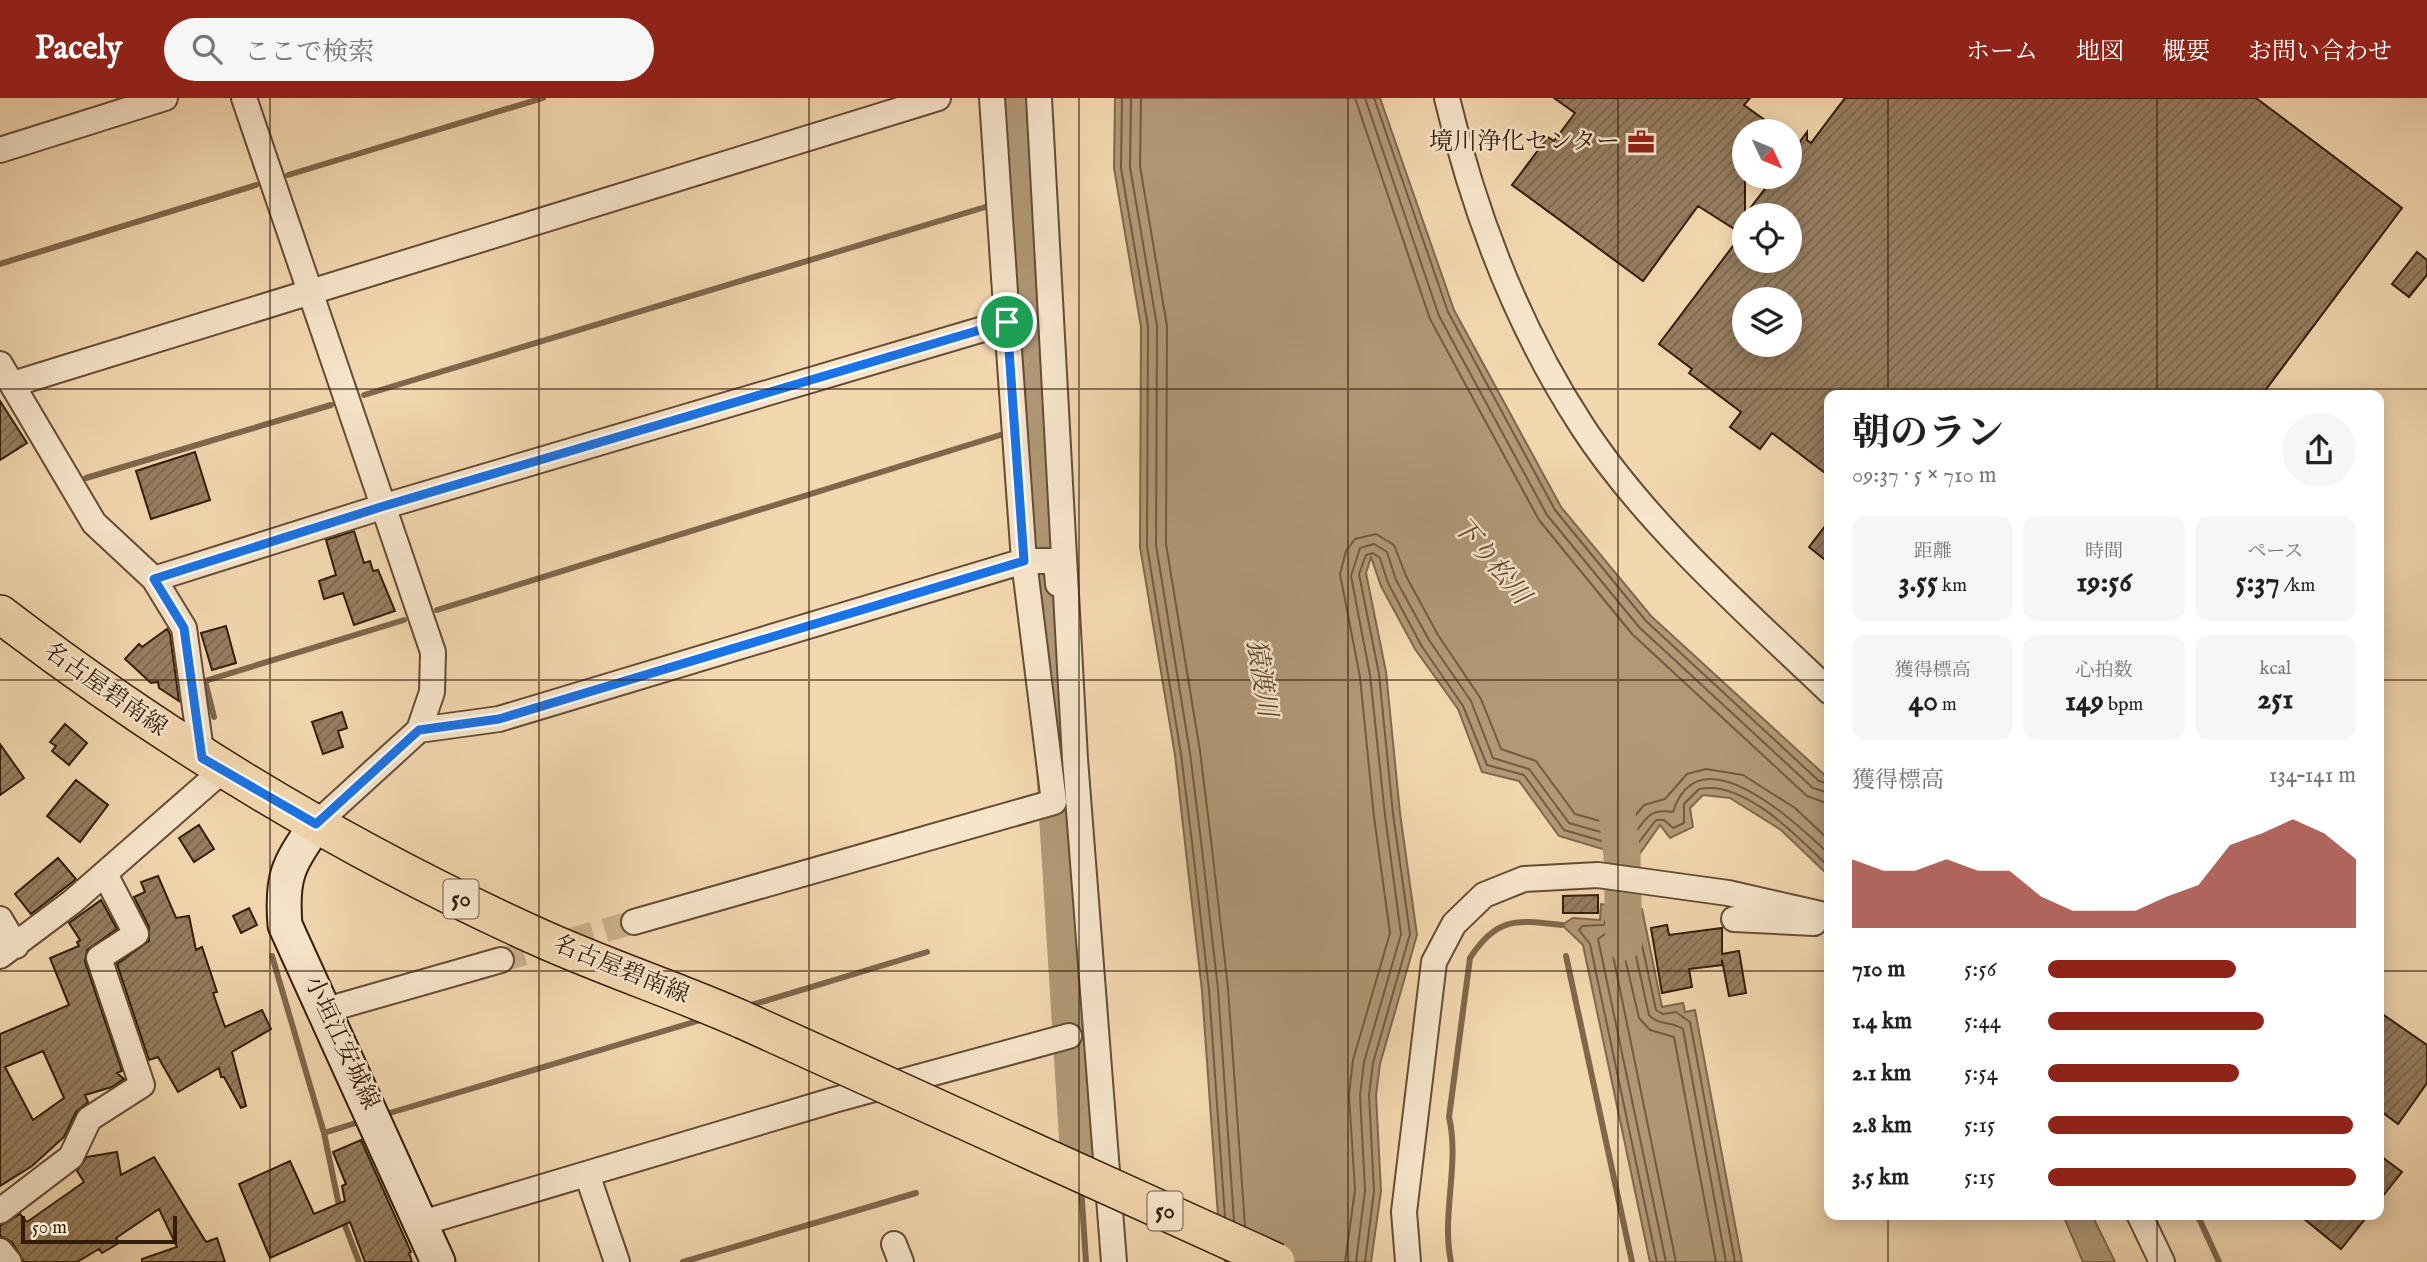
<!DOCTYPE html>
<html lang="ja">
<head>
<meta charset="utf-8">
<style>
  :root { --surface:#fff; --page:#f6f6f6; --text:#202124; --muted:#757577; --accent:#8f2418 }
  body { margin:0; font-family:"IM FELL English","Noto Serif JP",serif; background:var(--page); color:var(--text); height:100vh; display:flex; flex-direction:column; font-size:26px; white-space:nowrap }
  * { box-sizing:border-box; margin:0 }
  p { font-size:23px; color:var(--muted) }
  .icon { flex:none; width:38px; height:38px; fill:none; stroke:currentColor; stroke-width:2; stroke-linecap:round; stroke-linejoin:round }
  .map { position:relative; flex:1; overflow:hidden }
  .details { position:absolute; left:1824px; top:292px; width:560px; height:830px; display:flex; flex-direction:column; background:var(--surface); border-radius:14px; box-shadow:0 4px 18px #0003 }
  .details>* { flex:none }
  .needle { width:46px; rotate:134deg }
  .tools { position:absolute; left:1732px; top:21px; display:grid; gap:14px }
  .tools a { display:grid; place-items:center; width:70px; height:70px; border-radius:50%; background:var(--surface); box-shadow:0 4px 18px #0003; font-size:35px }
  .scale { position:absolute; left:21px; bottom:18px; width:156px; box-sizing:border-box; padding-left:7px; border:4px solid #341d0b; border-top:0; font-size:19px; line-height:24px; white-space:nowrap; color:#341d0b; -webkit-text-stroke:5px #f7e5cb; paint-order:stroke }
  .pin { position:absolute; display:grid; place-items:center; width:60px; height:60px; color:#fff; margin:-30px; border:4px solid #fff; border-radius:50%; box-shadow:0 2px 7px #0007 }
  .round { display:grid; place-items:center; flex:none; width:74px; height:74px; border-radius:37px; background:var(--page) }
  .headline { display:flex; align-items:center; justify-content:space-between; height:119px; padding:0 28px }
  h1 { font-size:38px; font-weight:700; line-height:52px }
  .metrics { display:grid; grid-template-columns:repeat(3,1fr); gap:10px; height:119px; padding:7px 28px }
  .metrics div { display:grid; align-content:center; border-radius:14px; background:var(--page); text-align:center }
  .metrics b { font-size:30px; font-weight:700 }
  .metrics small { font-size:19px; font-weight:400 }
  .metrics p { font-size:19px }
  .chart { height:196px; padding:14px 28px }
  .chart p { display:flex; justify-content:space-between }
  .chart svg { width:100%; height:126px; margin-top:7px; fill:var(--accent); opacity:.7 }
  ul { padding:0 28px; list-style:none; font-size:23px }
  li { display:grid; grid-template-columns:112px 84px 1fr; align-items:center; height:52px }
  li i { height:18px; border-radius:9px; background:var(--accent) }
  header { display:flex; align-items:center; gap:42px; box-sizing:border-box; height:98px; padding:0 35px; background:var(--accent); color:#fff }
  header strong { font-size:33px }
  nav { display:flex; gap:38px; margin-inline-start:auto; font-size:24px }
  .search { width:490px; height:63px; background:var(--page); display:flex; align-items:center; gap:18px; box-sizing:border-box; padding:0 24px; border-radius:38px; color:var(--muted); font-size:26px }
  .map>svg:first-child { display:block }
</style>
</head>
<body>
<header>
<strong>Pacely</strong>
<div class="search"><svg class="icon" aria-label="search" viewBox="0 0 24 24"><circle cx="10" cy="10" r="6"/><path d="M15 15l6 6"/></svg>ここで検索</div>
<nav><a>ホーム</a><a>地図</a><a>概要</a><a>お問い合わせ</a></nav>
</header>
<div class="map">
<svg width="2427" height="1164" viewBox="0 0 2427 1164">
  <defs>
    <pattern id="building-hatch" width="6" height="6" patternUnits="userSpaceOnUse" patternTransform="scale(1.75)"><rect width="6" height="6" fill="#977e60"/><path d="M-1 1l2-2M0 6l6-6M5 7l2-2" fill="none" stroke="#7c674d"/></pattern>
  </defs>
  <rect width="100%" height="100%" fill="#f3d7af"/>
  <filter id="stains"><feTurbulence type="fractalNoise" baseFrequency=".00286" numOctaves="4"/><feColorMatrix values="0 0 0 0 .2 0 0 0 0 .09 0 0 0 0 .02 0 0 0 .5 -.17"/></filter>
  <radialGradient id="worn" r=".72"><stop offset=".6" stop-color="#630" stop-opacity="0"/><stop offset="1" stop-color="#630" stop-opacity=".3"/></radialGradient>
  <path fill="#b29877" stroke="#80674c" stroke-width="2" d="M1115,0H1380L1454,212L1561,409L1651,518L1829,681V778L1781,732L1730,700L1703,697L1690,710L1693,729L1670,740L1660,727L1636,761L1559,738L1519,683L1482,674L1458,611L1415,551L1381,488L1371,459L1366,475L1386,574L1400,715L1417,837L1380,966L1376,997L1381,1093L1371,1164H1225L1219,1132L1202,893L1185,745L1175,657L1140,449L1141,229L1114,70Z
    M1610,791L1633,797L1631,809L1642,811L1662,909L1683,905L1685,914L1695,912L1742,1164H1650L1583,847L1562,827L1573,820L1600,822L1601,806L1609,807Z
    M2063,1117H2092L2115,1164H2083Z"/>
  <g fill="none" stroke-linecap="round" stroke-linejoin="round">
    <path stroke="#735a41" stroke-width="2" d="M1122,0L1121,70L1148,228L1147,448L1181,656L1192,744L1209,892L1225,1119
      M1131,0L1130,69L1157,228L1156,447L1190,655L1201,743L1218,891L1234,1123
      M1141,0L1140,68L1167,228L1166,446L1200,653L1211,742L1228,890L1245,1128
      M1355,0L1430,221L1539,422L1632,536L1807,698L1829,706
      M1365,0L1439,218L1547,417L1639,529L1813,690L1829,695
      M1374,0L1448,214L1555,412L1646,523L1819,683L1829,686
      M1345,1164L1355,1092L1349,997L1353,962L1390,835L1374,719L1360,579L1340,476L1346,453L1355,441L1376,436L1394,447L1406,478L1438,537L1481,601L1501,651L1536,663L1575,716L1625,730L1644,707L1665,701L1687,676L1706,671L1743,677L1795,710L1829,742
      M1356,1164L1365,1092L1360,997L1364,964L1401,836L1385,717L1370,577L1351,478L1360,450L1374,446L1387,454L1396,482L1429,542L1471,603L1493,660L1529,671L1569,725L1629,742C1646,724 1645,710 1673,714C1699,632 1796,725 1829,756
      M1365,1164L1374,1093L1369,997L1373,965L1410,836L1393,716L1379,576L1359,476L1366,457L1373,455L1380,460L1388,485L1421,547L1463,608L1487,667L1524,677L1564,732L1633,752L1656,722H1664L1673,730L1684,725V706L1699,691C1744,681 1799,740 1829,769
      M1657,1164L1590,846L1579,832L1582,828L1604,827L1608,815L1620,801L1624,803L1627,814L1636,819L1656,912L1663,916L1676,914L1690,924L1735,1164
      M1666,1164L1598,841L1611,832L1619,820L1629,826L1649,917C1659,928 1672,923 1683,931L1726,1164
      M1676,1164L1611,848L1618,841L1621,843L1639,920L1650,932L1674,939L1716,1164"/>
    <path stroke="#80674c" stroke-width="6" d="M288,77L543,0
      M1006,103L1020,99
      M0,166L256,87
      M364,297L992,107
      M1020,331L1033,327
      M86,380L331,307
      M437,512L1010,334
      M214,619L205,583L404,522
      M272,858L324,1035L341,1117L359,1164
      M1566,858L1632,1164
      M748,908L927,854
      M383,1017L704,921
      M324,1035L362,1023
      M1081,1089L1086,1164
      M2197,1116L2219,1164
      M683,1164L916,1095
      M1451,1164C1441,1116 1460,1067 1449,1019L1470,860C1497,818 1517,822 1562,827"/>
    <path stroke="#b29877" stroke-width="37" d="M1013,0L1078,1048
      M1616,707L1622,757L1624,844"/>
  </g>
  <path fill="url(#building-hatch)" stroke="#341d0b" stroke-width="2" fill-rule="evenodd" d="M1554,0H1750L1744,7L1780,33H1745V163H1790V117H1745L1774,79H1790V57L1807,34V42L1811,45L1845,0H2256L2402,110L2261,298H1829V378L1772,335L1760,351L1730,329L1741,314L1689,275L1692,271L1659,246L1742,136L1698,108L1643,183L1512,87L1548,39L1554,43L1575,15ZM1745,201H1790V247H1745Z
    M2417,154L2427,162V177L2409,199L2392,186Z
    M0,303L27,345L0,362Z
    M195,354L210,402L151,421L136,373Z
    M1829,423V465L1809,449Z
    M354,433L364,465L370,463L373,473L378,472L395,513L354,527L343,495L324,501L319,483L336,477L326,442Z
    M226,528L236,565L212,572L201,535Z
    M167,531L170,536L179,603L159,590L158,584L151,585L125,561L139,546L142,549Z
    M342,614L347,630L338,633L343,649L323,656L312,624Z
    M65,626L87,645L69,667L52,653L56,648L50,644Z
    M0,646L24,680L0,697Z
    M76,682L108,707L80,744L47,718Z
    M199,727L214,751L194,764L179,740Z
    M58,760L76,781L31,816L15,796Z
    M158,778L176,820L189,818L196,852L202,849L217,894L213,895L225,929L262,912L271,931L232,954L246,1008L241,1010L224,979H221L219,970L178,994L158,959L149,962L117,866L149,843V829L134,799L145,794L141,784Z
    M1598,797V815H1563V798Z
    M101,802L117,831L87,852L85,864L122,973L117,975L124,981L112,989L85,997L88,1004L76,1014L64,1039L32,1068L0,1088V936L69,907L50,860L79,848L77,844L80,842L69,825ZM43,953L64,1000L33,1022L5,969Z
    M249,810L257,827L241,835L233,818Z
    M1667,827L1669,837L1722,830V856L1739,853L1746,895L1729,898L1722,862V867L1689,871L1692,889L1662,895L1651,830Z
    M2378,913L2427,947V985L2398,1026L2378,1011Z
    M361,1042L411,1154L409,1155L412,1164H365L350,1124L270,1160L239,1086L290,1063L314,1116L345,1103L342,1088L346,1086L333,1054Z
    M117,1054L121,1077L154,1059L206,1144L217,1140L225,1164H142V1161L177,1149L159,1111L116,1140L119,1145L102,1155L99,1151L77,1164H24L12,1144L0,1138V1128L20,1116L27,1124L84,1084L77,1073L87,1059Z
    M2378,1056L2402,1074L2378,1104Z
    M2298,1116H2369L2341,1151Z"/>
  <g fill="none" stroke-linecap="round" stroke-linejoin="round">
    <path stroke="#cdb28e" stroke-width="24" stroke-dasharray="24 12" stroke-linecap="butt" d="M501,862L634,824"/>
    <defs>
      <path id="street" d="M244,0L433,554L432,594L419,632L316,726
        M1039,0L1075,661L1114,1164
        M1447,0C1474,115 1517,228 1582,328C1645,425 1745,513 1829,593
        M0,52L165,0
        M0,266L94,425L154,481L385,408L1007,224L992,0
        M13,286L938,0
        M154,481L184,530L202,660
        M419,632L499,621L1024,463L1007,224
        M0,821L16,848
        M1734,821L1814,825
        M634,824L1054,704L1024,463H1056L1058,486
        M0,858L72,804L223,672
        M326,912L501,862
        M587,1076L617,1164
        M0,1113L71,1059L89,1021L142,987L99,860L136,836L105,776
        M2139,1116L2162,1164
        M422,1125L834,1002L1069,938
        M894,1146L901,1164
        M0,1153L9,1164
        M1408,1164L1404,1114L1434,864L1454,826L1484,797L1524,781L1598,777L1728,795L1829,818"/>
      <path id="secondary" d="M316,726C289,767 281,776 285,827L438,1164"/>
      <path id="primary" d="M0,516C166,643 346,752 536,838C604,869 675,892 743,922"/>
    </defs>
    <use href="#street" stroke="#644c34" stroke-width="28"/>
    <use href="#secondary" stroke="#341d0b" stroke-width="37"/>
    <use href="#primary" stroke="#341d0b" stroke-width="40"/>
    <use href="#street" stroke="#f7e5cb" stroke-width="24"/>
    <use href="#secondary" stroke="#f7e5cb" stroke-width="33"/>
    <use href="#primary" stroke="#f3d7af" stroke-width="37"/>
    <defs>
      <path id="primary-bridge" d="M743,922L1276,1164"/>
    </defs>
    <use href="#primary-bridge" stroke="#341d0b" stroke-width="40" stroke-linecap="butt"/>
    <use href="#primary-bridge" stroke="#f3d7af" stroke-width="37"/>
  </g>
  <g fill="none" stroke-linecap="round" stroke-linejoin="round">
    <defs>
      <path id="route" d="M1007,224L1024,463L499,621L419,632L316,726L202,660L184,530L154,481L384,408Z"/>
    </defs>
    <use href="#route" stroke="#fff" stroke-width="14"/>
    <use href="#route" stroke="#1a73e8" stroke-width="9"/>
  </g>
  <path fill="none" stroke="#341d0b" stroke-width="2" stroke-opacity="0.55" d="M270,0V1164M539,0V1164M809,0V1164M1079,0V1164M1348,0V1164M1618,0V1164M1888,0V298M2157,0V298M0,291H2427M0,582H1829M2378,582H2427M0,873H1829M2378,873H2427M1888,1116V1164M2157,1116V1164"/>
  <defs>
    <symbol id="office-bare" viewBox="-9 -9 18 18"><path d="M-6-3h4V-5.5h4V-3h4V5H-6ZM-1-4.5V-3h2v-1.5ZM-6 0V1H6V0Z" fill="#8f2418" stroke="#f7e5cb" stroke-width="2.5" paint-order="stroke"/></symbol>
  </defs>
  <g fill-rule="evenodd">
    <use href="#office-bare" x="1622" y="25" width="38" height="38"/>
  </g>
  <g text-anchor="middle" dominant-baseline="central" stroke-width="5" stroke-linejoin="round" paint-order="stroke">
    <g fill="#f7e5cb" stroke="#6e5945" stroke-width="2">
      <rect x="443.5" y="781.5" width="35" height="39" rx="5"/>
      <rect x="1147.5" y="1093.5" width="35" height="39" rx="5"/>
    </g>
    <g font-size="23" font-weight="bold" fill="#341d0b">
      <text x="461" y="801">50</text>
      <text x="1165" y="1113">50</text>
    </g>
    <g font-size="24" fill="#341d0b" stroke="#f7e5cb" text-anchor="end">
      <text x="1620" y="44">境川浄化センター</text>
    </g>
    <g font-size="24" fill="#341d0b" stroke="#f7e5cb">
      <text transform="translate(105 592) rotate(35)">名古屋碧南線</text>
      <text transform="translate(621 872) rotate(22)">名古屋碧南線</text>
      <text transform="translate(341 945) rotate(65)">小垣江安城線</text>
    </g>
    <g font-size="26" font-style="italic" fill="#604831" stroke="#f7e5cb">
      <text transform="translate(1491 463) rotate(50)">下り松川</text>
      <text transform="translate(1261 580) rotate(81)">猿渡川</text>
    </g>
  </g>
  <rect width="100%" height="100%" filter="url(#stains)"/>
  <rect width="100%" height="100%" fill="url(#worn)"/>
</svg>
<div class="tools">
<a><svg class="needle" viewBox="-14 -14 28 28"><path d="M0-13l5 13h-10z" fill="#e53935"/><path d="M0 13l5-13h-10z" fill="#757577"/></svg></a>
<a><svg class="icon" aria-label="locate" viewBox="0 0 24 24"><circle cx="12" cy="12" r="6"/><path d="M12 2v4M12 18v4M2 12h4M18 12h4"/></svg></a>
<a><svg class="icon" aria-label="layers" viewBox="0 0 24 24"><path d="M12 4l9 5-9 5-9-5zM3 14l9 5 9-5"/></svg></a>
</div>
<div class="scale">50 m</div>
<div class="pin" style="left:1007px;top:224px;background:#1e9e55"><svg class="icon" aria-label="arrive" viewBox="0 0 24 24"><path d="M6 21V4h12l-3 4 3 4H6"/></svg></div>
<section class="details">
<div class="headline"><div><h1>朝のラン</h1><p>09:37 · 5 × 710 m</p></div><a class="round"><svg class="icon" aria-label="share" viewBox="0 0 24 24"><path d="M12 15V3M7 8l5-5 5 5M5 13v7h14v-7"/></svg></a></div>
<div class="metrics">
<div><p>距離</p><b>3.55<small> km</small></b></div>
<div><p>時間</p><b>19:56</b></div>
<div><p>ペース</p><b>5:37<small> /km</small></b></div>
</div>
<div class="metrics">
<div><p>獲得標高</p><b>40<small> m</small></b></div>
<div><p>心拍数</p><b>149<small> bpm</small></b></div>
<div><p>kcal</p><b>251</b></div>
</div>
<div class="chart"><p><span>獲得標高</span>134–141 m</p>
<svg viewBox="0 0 160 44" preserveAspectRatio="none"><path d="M0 44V20L10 24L20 24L30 20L40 24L50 24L60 33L70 38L80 38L90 38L100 33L110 29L120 15L130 11L140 6L150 11L160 20V44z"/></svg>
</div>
<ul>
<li><b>710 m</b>5:56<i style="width:61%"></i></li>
<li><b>1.4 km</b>5:44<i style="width:70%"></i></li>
<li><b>2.1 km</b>5:54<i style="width:62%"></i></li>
<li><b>2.8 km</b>5:15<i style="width:99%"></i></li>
<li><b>3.5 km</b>5:15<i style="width:100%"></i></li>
</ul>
</section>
</div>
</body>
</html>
